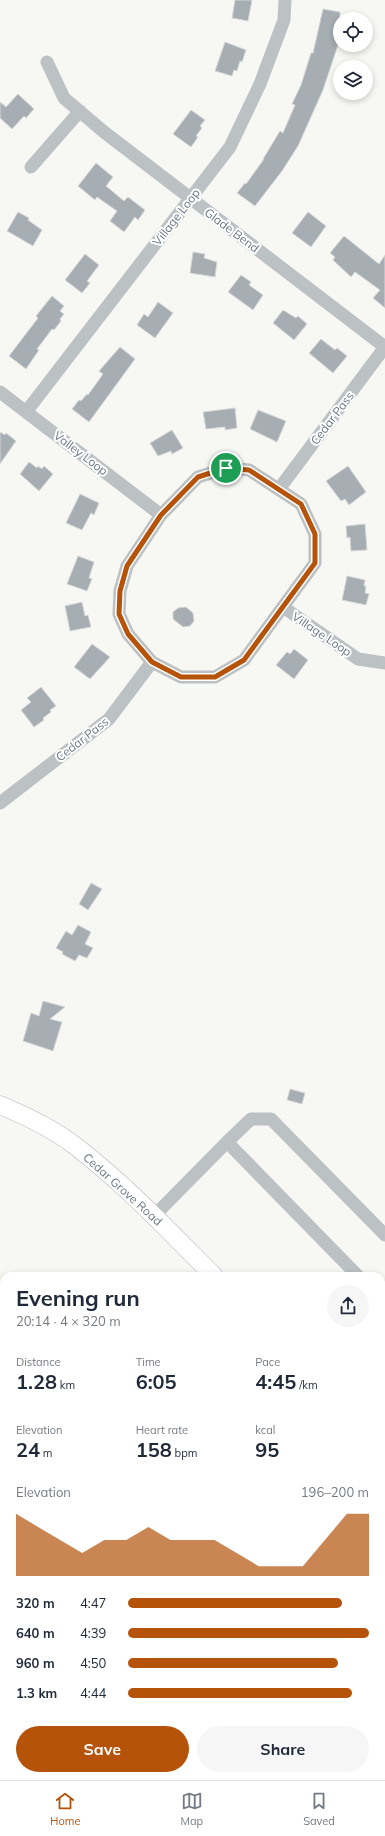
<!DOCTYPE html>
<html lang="en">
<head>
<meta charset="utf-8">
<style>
  :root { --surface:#fff; --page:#f6f6f7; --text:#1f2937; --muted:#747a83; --line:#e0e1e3; --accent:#b45309 }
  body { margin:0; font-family:Mulish,sans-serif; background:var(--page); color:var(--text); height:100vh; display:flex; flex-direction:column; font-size:15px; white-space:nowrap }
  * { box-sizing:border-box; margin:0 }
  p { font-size:13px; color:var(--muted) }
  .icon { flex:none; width:22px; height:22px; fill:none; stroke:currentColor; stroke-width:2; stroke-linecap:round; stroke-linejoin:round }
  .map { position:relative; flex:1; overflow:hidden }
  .details { position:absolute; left:0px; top:1272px; width:385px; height:508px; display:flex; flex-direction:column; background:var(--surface); border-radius:12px 12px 0 0; box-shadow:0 2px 6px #0003 }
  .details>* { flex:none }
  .controls { position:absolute; left:333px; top:12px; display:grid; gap:8px }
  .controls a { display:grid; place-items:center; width:40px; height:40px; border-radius:50%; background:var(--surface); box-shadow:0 2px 6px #0003; font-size:20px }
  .pin { position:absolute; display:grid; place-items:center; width:34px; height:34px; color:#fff; margin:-17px; border:2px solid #fff; border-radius:50%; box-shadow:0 1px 4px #0007 }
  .round { display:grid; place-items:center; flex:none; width:42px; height:42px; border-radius:21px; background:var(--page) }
  .headline { display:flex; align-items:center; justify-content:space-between; height:68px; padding:0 16px }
  h1 { font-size:22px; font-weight:700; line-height:30px }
  .metrics { display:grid; grid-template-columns:repeat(3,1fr); gap:6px; height:68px; padding:4px 16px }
  .metrics div { display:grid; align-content:center }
  .metrics b { font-size:20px; font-weight:700 }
  .metrics small { font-size:11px; font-weight:400 }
  .metrics p { font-size:11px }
  .chart { height:112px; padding:8px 16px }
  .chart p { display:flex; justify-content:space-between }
  .chart svg { width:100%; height:72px; margin-top:4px; fill:var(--accent); opacity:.7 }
  .primary-button { display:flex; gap:8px; margin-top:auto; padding:8px 16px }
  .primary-button a { flex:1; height:46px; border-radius:24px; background:var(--accent); color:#fff; font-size:16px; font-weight:700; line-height:46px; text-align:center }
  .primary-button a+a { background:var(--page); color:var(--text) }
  ul { padding:0 16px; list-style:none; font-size:13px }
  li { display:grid; grid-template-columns:64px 48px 1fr; align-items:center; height:30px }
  li i { height:10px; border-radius:5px; background:var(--accent) }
  .tab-bar { display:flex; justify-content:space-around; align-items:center; height:56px; border-top:1px solid var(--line); background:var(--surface); font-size:11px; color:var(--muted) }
  .tab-bar a { display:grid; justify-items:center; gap:2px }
  .tab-bar .on { color:var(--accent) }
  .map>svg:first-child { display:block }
</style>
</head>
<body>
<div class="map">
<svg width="385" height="1780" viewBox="0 0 385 1780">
  <rect width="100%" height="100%" fill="#f7f7f4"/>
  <path fill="#a6adb3" stroke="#d8d8d7" d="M235,0H252L248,21L232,18Z
    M323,9L340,12V32L338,45L323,90L298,146L282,171L255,206L237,193L245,183L246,184L264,159H263L280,131L283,133L295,105L292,104L301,85L311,53H313Z
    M225,42L246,50L242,62L240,61L237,71L234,70L232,76L215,71Z
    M18,94L34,109L26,118L24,116L12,129L0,118V102L6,107Z
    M191,110L205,120L200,126L202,128L196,136L198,137L191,147L173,134Z
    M96,163L113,177L106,186L124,201L128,197L145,210L138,220L135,217L124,232L110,221L117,211L97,197L95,200L78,186Z
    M18,212L29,218L28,220L42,230L33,246L7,231Z
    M308,212L326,226L311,247L292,233Z
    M344,236L379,264L385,255V308L373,298L380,290L355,272L351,277L333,260L335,257L330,253Z
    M193,252L205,254L204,258L217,262L215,277L190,273Z
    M85,254L99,265L87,281L90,283L82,293L65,280Z
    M241,275L251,282L249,285L263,295L253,310L228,292Z
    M52,296L64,306L60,311L64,314L60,319L61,321L54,330L52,329L37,349L39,350L26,369L9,356L38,318L36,316Z
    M158,302L173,313L155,338L137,325L144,314L148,317Z
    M283,310L296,318L298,316L307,324L294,340L273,323Z
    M321,339L335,350L337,348L347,356L333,373L309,353Z
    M120,347L135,359L89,422L72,409L79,400L81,401L87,394L88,395L103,374L99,371Z
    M235,408L237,428L225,430V427L206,429L203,412Z
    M258,410L286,421L277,442L250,429Z
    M172,430L183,448L172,454L171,451L158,456L150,443Z
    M0,432L5,435L6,433L16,441L0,464Z
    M29,462L37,468L38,466L42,469L44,466L53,474L39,491L20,474Z
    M348,466L366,492L349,505L345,499L341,501L326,481Z
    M80,494L99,503L94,515L91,513L82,530L66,523Z
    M365,524L367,550L351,551L350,537L347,538L346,526Z
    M78,556L94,562L89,578L92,579L87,591L67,584Z
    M347,576L365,580L364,586H366L365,593L369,594L366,605L342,600Z
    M82,602L85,616L88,615L91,627L70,631L65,606Z
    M186,607L193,613L194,621L190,626L183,627L173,619V612L178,608Z
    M92,644L110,657L90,679L74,667Z
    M294,649L308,660L294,679L276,665L287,652L290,654Z
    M41,687L56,706L50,710L51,712L43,718L44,720L34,727L21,710L31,702L27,698Z
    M91,883L102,889L88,910L79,904Z
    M78,925L91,932L85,944L93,948L87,958L79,955L75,961L62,954L63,952L56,948L66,931L72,935Z
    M43,1001L65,1007L50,1019L62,1022L53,1051L23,1041L31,1013L39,1016Z
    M290,1089L305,1093L302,1104L287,1100Z"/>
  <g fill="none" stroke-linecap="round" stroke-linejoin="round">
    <defs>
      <path id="secondary" d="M0,1105C26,1116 52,1128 74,1145C125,1184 169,1231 214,1276
        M381,1461L385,1467"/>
    </defs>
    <use href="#secondary" stroke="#b1b7bb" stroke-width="19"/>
    <path stroke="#bcc1c4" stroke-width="6" d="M381,1528L385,1526
      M0,1735L4,1733"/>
    <path stroke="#bcc1c4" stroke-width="13" d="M47,62L64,98L104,132L385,347
      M31,167L80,111
      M0,392L161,515
      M26,412L230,147L260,84L284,20L285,0
      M227,468L249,470L301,504L315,534V563L244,660L215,677H181L152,662L128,634L119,614L120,591L127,566L161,515L198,477Z
      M279,489L385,347
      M283,607L358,659L385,663
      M0,803L109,719L152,662
      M154,1216L227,1142
      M358,1276L227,1142L251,1119H271L385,1235
      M381,1300L385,1304"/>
    <use href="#secondary" stroke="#fff" stroke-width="18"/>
  </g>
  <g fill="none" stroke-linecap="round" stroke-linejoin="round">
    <defs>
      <path id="route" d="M226,468L249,470L301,504L315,534V563L244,660L215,677H181L152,662L128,634L119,614L120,591L127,566L161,515L198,477Z"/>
    </defs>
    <use href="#route" stroke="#fff" stroke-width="8"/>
    <use href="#route" stroke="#b45309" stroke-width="5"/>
  </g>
  <g text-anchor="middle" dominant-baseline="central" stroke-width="4" stroke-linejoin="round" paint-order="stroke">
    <g font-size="12" fill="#687883" stroke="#fff">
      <text transform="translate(176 217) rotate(-52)">Village Loop</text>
      <text transform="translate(232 230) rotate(37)">Glade Bend</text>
      <text transform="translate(332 418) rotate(-53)">Cedar Pass</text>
      <text transform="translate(81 453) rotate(37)">Valley Loop</text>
      <text transform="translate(322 634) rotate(34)">Village Loop</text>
      <text transform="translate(82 739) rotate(-38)">Cedar Pass</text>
      <text transform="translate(123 1189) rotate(42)">Cedar Grove Road</text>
    </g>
  </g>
</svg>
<div class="controls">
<a><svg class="icon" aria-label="locate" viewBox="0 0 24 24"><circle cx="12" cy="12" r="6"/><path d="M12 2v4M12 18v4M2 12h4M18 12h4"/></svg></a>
<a><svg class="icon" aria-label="layers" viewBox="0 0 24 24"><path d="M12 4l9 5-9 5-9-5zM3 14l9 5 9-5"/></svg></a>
</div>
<div class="pin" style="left:226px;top:468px;background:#1e9e55"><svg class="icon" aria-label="arrive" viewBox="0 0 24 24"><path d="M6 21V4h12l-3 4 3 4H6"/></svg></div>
<section class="details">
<div class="headline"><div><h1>Evening run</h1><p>20:14 · 4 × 320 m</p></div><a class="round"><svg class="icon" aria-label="share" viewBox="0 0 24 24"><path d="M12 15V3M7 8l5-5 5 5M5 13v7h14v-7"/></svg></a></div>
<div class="metrics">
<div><p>Distance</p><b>1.28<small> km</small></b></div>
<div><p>Time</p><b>6:05</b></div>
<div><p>Pace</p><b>4:45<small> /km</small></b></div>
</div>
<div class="metrics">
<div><p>Elevation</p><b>24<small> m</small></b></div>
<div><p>Heart rate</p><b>158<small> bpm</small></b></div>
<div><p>kcal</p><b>95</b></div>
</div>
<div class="chart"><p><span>Elevation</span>196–200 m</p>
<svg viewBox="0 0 160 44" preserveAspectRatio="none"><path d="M0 44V6L10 14L20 22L30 30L40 22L50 22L60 14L70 22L80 22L90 22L100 30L110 38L120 38L130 38L140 22L150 6L160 6V44z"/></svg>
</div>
<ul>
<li><b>320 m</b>4:47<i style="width:89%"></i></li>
<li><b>640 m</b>4:39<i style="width:100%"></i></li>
<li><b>960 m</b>4:50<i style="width:87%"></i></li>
<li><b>1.3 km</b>4:44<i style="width:93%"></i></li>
</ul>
<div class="primary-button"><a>Save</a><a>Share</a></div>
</section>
</div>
<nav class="tab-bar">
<a class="on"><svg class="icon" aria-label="home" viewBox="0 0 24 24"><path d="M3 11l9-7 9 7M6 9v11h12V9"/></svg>Home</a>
<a><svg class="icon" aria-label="map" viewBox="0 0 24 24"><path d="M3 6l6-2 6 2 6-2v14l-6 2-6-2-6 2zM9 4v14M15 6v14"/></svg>Map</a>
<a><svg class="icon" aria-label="saved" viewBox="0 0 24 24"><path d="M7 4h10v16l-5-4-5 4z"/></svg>Saved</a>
</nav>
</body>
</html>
